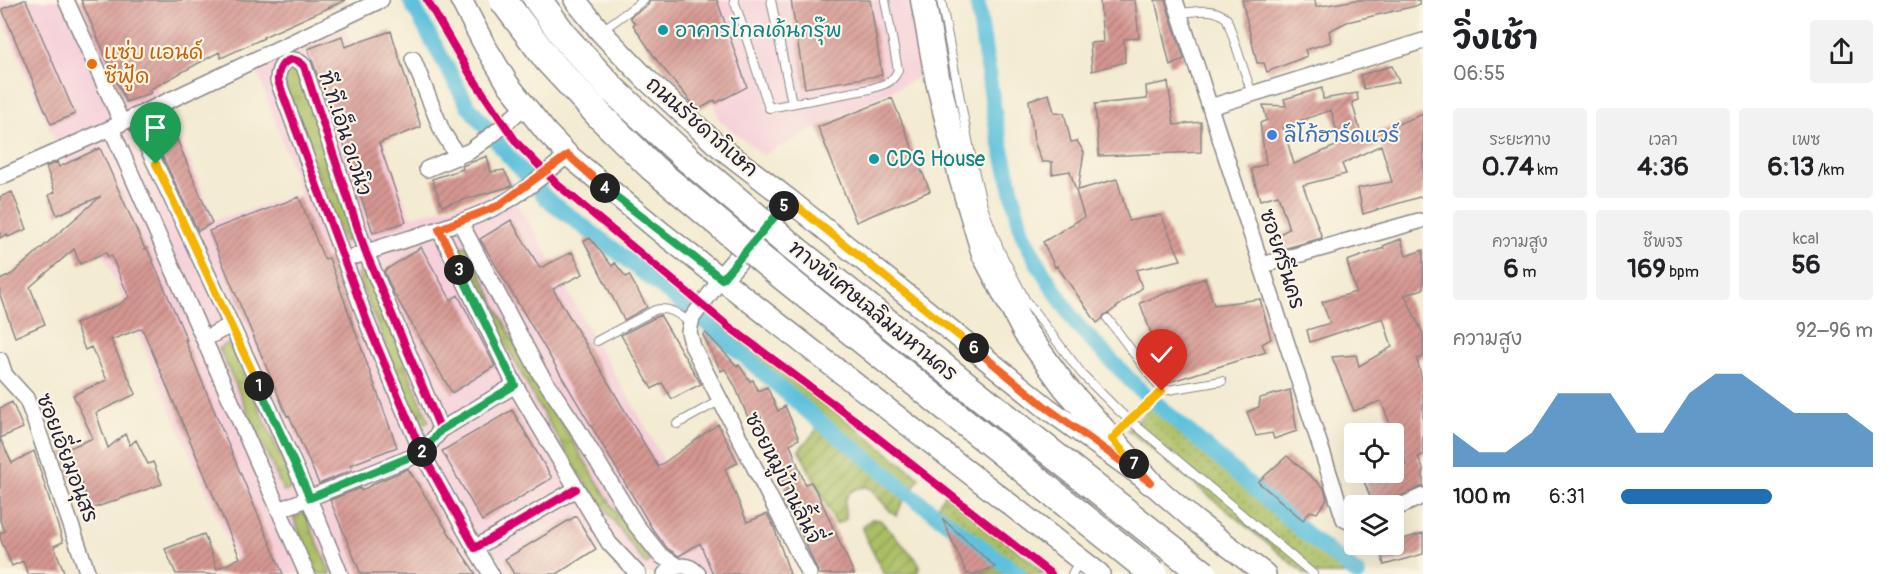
<!DOCTYPE html>
<html lang="th">
<head>
<meta charset="utf-8">
<style>
  :root { --surface:#fff; --page:#f2f2f2; --text:#202124; --muted:#757577; --accent:#1f6fb2 }
  body { margin:0; font-family:Pangolin,"Playpen Sans Thai",sans-serif; background:var(--page); color:var(--text); height:100vh; display:flex; flex-direction:column; font-size:22px; white-space:nowrap }
  * { box-sizing:border-box; margin:0 }
  p { font-size:20px; color:var(--muted) }
  .icon { flex:none; width:33px; height:33px; fill:none; stroke:currentColor; stroke-width:2; stroke-linecap:round; stroke-linejoin:round }
  .map { position:relative; flex:1; overflow:hidden }
  .drawer { display:flex; flex-direction:column; background:var(--surface); width:480px }
  .drawer>* { flex:none }
  .fabs { position:absolute; left:1344px; top:423px; display:grid; gap:12px }
  .fabs a { display:grid; place-items:center; width:60px; height:60px; border-radius:6px; background:var(--surface); box-shadow:0 6px 24px #0002; font-size:30px }
  .pin { position:absolute; display:grid; place-items:center; width:51px; height:51px; color:#fff; margin:-62px -26px; border-radius:50% 50% 50% 0; rotate:-45deg; box-shadow:0 0 6px #0007 }
  .pin .icon { rotate:45deg }
  .km { position:absolute; width:30px; height:30px; margin:-15px; border-radius:50%; background:#222; color:#fff; font-size:16px; line-height:30px; text-align:center }
  .round { display:grid; place-items:center; flex:none; width:63px; height:63px; border-radius:6px; background:var(--page) }
  .head { display:flex; align-items:center; justify-content:space-between; height:102px; padding:0 30px }
  h1 { font-size:33px; font-weight:700; line-height:45px }
  .metrics { display:grid; grid-template-columns:repeat(3,1fr); gap:9px; height:102px; padding:6px 30px }
  .metrics div { display:grid; align-content:center; border-radius:6px; background:var(--page); text-align:center }
  .metrics b { font-size:26px; font-weight:700 }
  .metrics small { font-size:16px; font-weight:400 }
  .metrics p { font-size:16px }
  .chart { height:168px; padding:12px 30px }
  .chart p { display:flex; justify-content:space-between }
  .chart svg { width:100%; height:108px; margin-top:6px; fill:var(--accent); opacity:.7 }
  ul { padding:0 30px; list-style:none; font-size:20px }
  li { display:grid; grid-template-columns:96px 72px 1fr; align-items:center; height:45px }
  li i { height:15px; border-radius:8px; background:var(--accent) }
  main { display:flex; flex:1; min-height:0 }
  .map>svg:first-child { display:block }
</style>
</head>
<body>
<main>
<div class="map">
<svg width="1423" height="574" viewBox="0 0 1423 574">
  <defs>
    <pattern id="grass-tufts" width="24" height="20" patternUnits="userSpaceOnUse" patternTransform="scale(1.5)"><rect width="24" height="20" fill="#aabe63"/><path d="M3 7l-1-3M5 7V3M7 7l1-3M15 17l-1-3M17 17v-4M19 17l1-3" fill="none" stroke="#8a9a53"/></pattern>
    <pattern id="park-dots" width="8" height="8" patternUnits="userSpaceOnUse" patternTransform="scale(1.5)"><rect width="8" height="8" fill="#aabe63"/><path d="M2 2h.1M6 6h.1" fill="none" stroke="#8a9a53" stroke-width="1.8" stroke-linecap="round"/></pattern>
    <pattern id="garden-furrows" width="10" height="10" patternUnits="userSpaceOnUse" patternTransform="scale(1.5)"><rect width="10" height="10" fill="#aabe63"/><path d="M-1 1l2-2M0 10L10 0M9 11l2-2" fill="none" stroke="#8a9a53"/></pattern>
    <pattern id="building-hatch" width="6" height="6" patternUnits="userSpaceOnUse" patternTransform="scale(1.5)"><rect width="6" height="6" fill="#d69792"/><path d="M-1 1l2-2M0 6l6-6M5 7l2-2" fill="none" stroke="#ad7b78"/></pattern>
  </defs>
  <rect width="100%" height="100%" fill="#fcf5e5"/>
  <filter id="ink" filterUnits="userSpaceOnUse"><feTurbulence type="fractalNoise" baseFrequency=".0167" numOctaves="2"/><feDisplacementMap in="SourceGraphic" scale="12" xChannelSelector="R" yChannelSelector="G"/><feConvolveMatrix kernelMatrix="1 2 1 2 8 2 1 2 1" color-interpolation-filters="sRGB"/></filter>
  <filter id="wash" filterUnits="userSpaceOnUse"><feTurbulence type="fractalNoise" baseFrequency=".008" numOctaves="4" result="noise"/><feDisplacementMap in="SourceGraphic" scale="24" xChannelSelector="R" yChannelSelector="G"/><feGaussianBlur stdDeviation="1.35" result="paint"/><feColorMatrix in="noise" values="0 0 0 0 0 0 0 0 0 0 0 0 0 0 0 0 0 1.4 0 .05"/><feComposite in="paint" operator="in"/></filter>
  <g filter="url(#wash)">
    <rect width="100%" height="100%" fill="#f3ebd2"/>
    <path fill="#f5cfd9" d="M0,0H108L168,108L214,220L301,194L256,68L345,28L410,217L507,191L536,233L598,347L635,408L708,542L755,574H616L613,558L601,549L558,574H242L0,14Z
      M684,0H915L929,72L763,155L719,120Z"/>
    <path fill="url(#grass-tufts)" stroke="#66704f" stroke-width="1.5" d="M289,65L298,66L355,238L343,242L282,77Z
      M464,246L468,247L519,353L614,509L650,561L646,565L584,481L536,402L459,253L460,247Z
      M366,270L429,421L418,425L357,275Z
      M704,310L920,478L905,498L880,480L698,321Z
      M229,343L295,487L284,492L219,348Z
      M304,512L331,574H317L293,517Z
      M1003,565L1014,574H977Z"/>
    <path fill="url(#park-dots)" stroke="#66704f" stroke-width="1.5" d="M1153,405L1339,565L1350,574H1305L1128,430Z
      M945,494H946L1047,574H1015L935,509Z"/>
    <path fill="url(#garden-furrows)" stroke="#66704f" stroke-width="1.5" d="M820,426L905,498L896,516C885,507 879,497 868,487C846,487 842,500 846,519L836,524L799,450Z
      M872,519L880,520L916,559L920,565L917,574H884L864,534L863,527L866,523Z"/>
    <g fill="none" stroke-linecap="round" stroke-linejoin="round">
      <path stroke="#5ec1dc" stroke-width="16" d="M410,0L467,104L506,153L547,199L620,254L705,322L820,422L886,473L907,493L1019,574
        M977,0L996,124L1022,233L1039,266L1077,325L1136,386L1311,538L1358,574"/>
    </g>
    <g id="blocks">
      <path fill="url(#building-hatch)" fill-rule="evenodd" d="M24,0H26L75,114L51,124L2,9Z
        M81,0H346L263,37L264,38L221,58L219,52L149,90L151,93L126,102Z
        M650,0H717L747,87L716,103L715,100L698,110L658,62L633,25L635,24L630,17L648,5Z
        M791,0H870L882,75L805,88Z
        M1100,0H1135L1139,38L1124,39L1125,62L1092,71L1090,43L1103,42Z
        M1155,0H1165L1184,59L1170,66Z
        M1242,0H1315L1316,7L1356,0H1419L1420,5L1347,22L1329,31L1331,42L1305,50L1307,56L1267,72L1264,63H1257Z
        M391,31L421,127L379,143L406,222L373,233L340,132L338,133L308,49L342,36L345,47Z
        M1392,66L1399,82L1364,89L1360,75Z
        M1168,82L1174,125L1201,122V152L1099,156L1095,104L1147,99L1146,86Z
        M1322,88L1323,99L1357,93L1358,100L1352,102L1362,138L1423,114V196L1363,214L1358,188L1392,182L1381,145L1342,164L1346,174L1303,185L1322,238L1283,249L1276,236L1289,229L1278,195L1260,200L1251,169L1266,164L1260,123L1267,120L1263,105L1286,106L1284,99ZM1331,110L1340,144L1294,164L1283,127Z
        M1049,94L1054,112L1064,113L1071,142L1077,141L1084,152L1078,190L1117,179L1129,221L1161,215L1181,260L1136,270L1142,288L1109,313L1104,315L1102,319L1097,323L1057,266L1055,267L1043,242L1084,217L1070,171L1052,174V162H1042L1034,141L1029,100Z
        M892,98L930,191L856,222L818,127Z
        M166,113L212,223L198,231L146,122Z
        M100,148L145,249L147,248L187,340H185L226,439L283,574H176L165,549L204,534L217,569L240,558L142,328L111,340L136,394L96,413L108,448L125,434L130,445L136,440L148,464L153,462L162,484L91,509L79,476L70,479L60,452L93,438L73,395L107,380L91,347L85,350L75,324L120,304L129,297L111,255L108,257L106,252L80,264L74,249L30,287L45,324L15,337L0,295V280L12,274L101,196L57,215L49,195L55,192L46,167L57,162L59,167Z
        M487,156L491,172L504,170L512,186L442,206L432,179L463,169L462,166Z
        M12,192L27,229L8,237L7,234L0,238V197Z
        M299,197L324,259L329,258L397,447L350,465L352,470L319,484L289,415L287,416L209,231L244,217V218Z
        M511,220L540,268L572,252L583,274L553,289L658,467L718,424L738,463L725,469L747,522L767,514L774,527L790,574H713L700,543L679,556L667,548L653,530L480,239Z
        M590,238L612,266L615,263L626,277L629,275L647,307L624,320L584,241Z
        M1401,239L1406,256L1423,250V289L1405,295L1423,334V357L1417,359L1423,384V455L1418,457L1423,469V486L1388,502L1374,506L1363,479L1383,472H1394V469L1406,465L1381,401L1354,411L1332,357L1356,355L1359,366L1392,347L1383,318L1310,342L1307,330L1330,323L1322,302L1356,292L1347,261L1384,248L1383,246Z
        M421,247L451,300L458,295L495,366L452,393L393,292L384,271Z
        M1205,278L1214,305L1260,299L1271,339L1262,344L1266,352L1169,382L1140,303Z
        M660,315L701,384L672,399L662,383L652,389L621,335Z
        M706,333L737,366L739,365L750,381L753,380L758,391L767,387L778,411L785,406L799,439L790,444L805,484L811,482L818,494L854,574H819L783,493L787,491L773,458L777,456L760,415L749,420L735,386L725,369L721,371L703,335Z
        M1290,390L1297,431L1274,439L1272,433L1256,436L1247,412L1259,407L1260,398Z
        M12,402L23,428L0,438L12,463L34,451L63,542L54,546L65,574H28L23,561L12,566L0,538V533L5,531L0,521V408Z
        M512,410L552,478L482,521L442,451Z
        M1287,456L1324,488L1327,499L1317,513L1310,511L1303,520L1258,482Z
        M408,469L452,538L476,574H361L330,500L360,488L361,491L377,482Z
        M576,516L596,549L557,574H514L505,559Z
        M942,518L969,543L995,567L975,574H967Z
        M1423,533V554L1384,565L1379,546L1394,544V542Z"/>
    </g>
  </g>
  <g filter="url(#ink)">
    <use href="#blocks" fill-opacity="0" stroke="#8a8686" stroke-width="1.5"/>
    <g fill="none" stroke-linecap="round" stroke-linejoin="round">
      <defs>
        <path id="service" d="M734,0L769,108L870,89C884,84 892,84 898,70L885,0
          M771,0L792,103
          M941,0L973,166L983,207L1000,251L1026,301L1082,374L1120,412L1313,574
          M1180,13C1196,12 1214,6 1227,19L1252,94
          M601,31L644,0
          M1108,319L1162,391L1129,420L1113,437
          M597,341L655,310C670,306 680,315 690,323
          M1162,391L1222,381
          M677,424L719,401
          M1072,574L1080,560"/>
        <path id="minor" d="M66,0L122,123
          M1175,0L1344,519L1354,524
          M413,59L442,131L458,157
          M1210,107L1423,41
          M133,117C205,269 278,419 340,574
          M111,128L307,574
          M427,169L470,151L497,131L524,107
          M0,177L111,128L381,0
          M460,222L539,372L577,428L636,525L660,555L677,566
          M439,229L515,385L609,543L638,574
          M356,256C403,239 452,228 496,207C522,194 546,173 568,155
          M1262,265L1419,221
          M721,279L692,318L689,332L693,347L809,574
          M204,339L231,325
          M0,360L5,375L26,398L32,413L88,574
          M441,430L366,253L304,66C291,52 277,64 278,81L369,327L422,453L475,548L576,489
          M1394,509L1423,496
          M279,510L422,453L441,430L515,385
          M475,548L491,574
          M665,574C675,564 688,563 698,574"/>
        <path id="secondary" d="M461,0L485,46L508,84L546,132L568,155L662,233L1099,574
          M575,0L600,31L645,78L716,144L789,200L1047,408L1150,482L1193,519L1265,574
          M721,279L789,200"/>
        <path id="primary" d="M923,0L937,77L961,177L984,254L1025,332L1065,387L1150,482"/>
      </defs>
      <use href="#service" stroke="#8a8686" stroke-width="10"/>
      <use href="#minor" stroke="#8a8686" stroke-width="18"/>
      <use href="#secondary" stroke="#8a8686" stroke-width="24"/>
      <use href="#primary" stroke="#8a8686" stroke-width="27"/>
      <use href="#service" stroke="#fff" stroke-width="8"/>
      <use href="#minor" stroke="#fff" stroke-width="15"/>
      <use href="#secondary" stroke="#fff" stroke-width="21"/>
      <use href="#primary" stroke="#fff" stroke-width="24"/>
      <defs>
        <path id="motorway-bridge" d="M503,0L548,60L601,117L653,168L765,262L1154,574
          M538,0L567,40L613,90L689,160L797,251L1204,574"/>
      </defs>
      <use href="#motorway-bridge" stroke="#8a8686" stroke-width="30" stroke-linecap="butt"/>
      <use href="#motorway-bridge" stroke="#fff" stroke-width="27"/>
      <defs>
        <path id="cycleway" d="M427,0L470,74L517,143L558,185L728,326L855,420L1051,574
          M441,430L366,253L304,66C291,52 277,64 278,81L369,327L422,453L475,548L576,489"/>
      </defs>
      <use href="#cycleway" stroke="#fcf5e5" stroke-width="11"/>
      <use href="#cycleway" stroke="#d6006c" stroke-width="8"/>
    </g>
  </g>
  <g fill="none" stroke-linecap="round" stroke-linejoin="round" filter="url(#ink)">
    <defs>
      <path id="split-1" d="M156,164L259,386"/>
      <path id="split-2" d="M259,386L310,498L422,452"/>
      <path id="split-3" d="M422,452L441,430L515,385L459,270"/>
      <path id="split-4" d="M459,270L439,229L498,206L568,155L605,188"/>
      <path id="split-5" d="M605,188L722,279L784,206"/>
      <path id="split-6" d="M784,206L789,200L974,348"/>
      <path id="split-7" d="M974,348L1047,408L1150,482L1134,464"/>
      <path id="split-8" d="M1134,464L1112,439L1130,420L1162,391"/>
    </defs>
    <use href="#split-1" stroke="#fff" stroke-width="12"/>
    <use href="#split-2" stroke="#fff" stroke-width="12"/>
    <use href="#split-3" stroke="#fff" stroke-width="12"/>
    <use href="#split-4" stroke="#fff" stroke-width="12"/>
    <use href="#split-5" stroke="#fff" stroke-width="12"/>
    <use href="#split-6" stroke="#fff" stroke-width="12"/>
    <use href="#split-7" stroke="#fff" stroke-width="12"/>
    <use href="#split-8" stroke="#fff" stroke-width="12"/>
    <use href="#split-1" stroke="#f5b400" stroke-width="8"/>
    <use href="#split-2" stroke="#22a559" stroke-width="8"/>
    <use href="#split-3" stroke="#22a559" stroke-width="8"/>
    <use href="#split-4" stroke="#f0652b" stroke-width="8"/>
    <use href="#split-5" stroke="#22a559" stroke-width="8"/>
    <use href="#split-6" stroke="#f5b400" stroke-width="8"/>
    <use href="#split-7" stroke="#f0652b" stroke-width="8"/>
    <use href="#split-8" stroke="#f5b400" stroke-width="8"/>
  </g>
  <g fill="#0f9aa8" stroke="#fcf5e5" stroke-width="2">
    <circle cx="663" cy="30" r="6"/>
    <circle cx="874" cy="159" r="6"/>
  </g>
  <circle fill="#e8710a" stroke="#fcf5e5" stroke-width="2" cx="92" cy="64" r="6"/>
  <circle fill="#3f7fe0" stroke="#fcf5e5" stroke-width="2" cx="1272" cy="135" r="6"/>
  <g text-anchor="middle" dominant-baseline="central" stroke-width="4.5" stroke-linejoin="round" paint-order="stroke">
    <g font-size="21" fill="#0d838f" stroke="#fcf5e5" text-anchor="start">
      <text x="675" y="30">อาคารโกลเด้นกรุ๊พ</text>
      <text x="886" y="159">CDG House</text>
    </g>
    <g font-size="21" fill="#c56008" stroke="#fcf5e5" text-anchor="start">
      <text x="104" y="52">แซ่บ แอนด์<tspan x="104" dy="24">ซีฟู้ด</tspan></text>
    </g>
    <g font-size="21" fill="#22223b" stroke="#fcf5e5">
      <text transform="translate(702 127) rotate(41)">ถนนรัชดาภิเษก</text>
      <text transform="translate(345 133) rotate(72)">ที.ที.เอ็น อเวนิว</text>
      <text transform="translate(1282 259) rotate(72)">ซอยศรีนคร</text>
      <text transform="translate(873 311) rotate(39)">ทางพิเศษเฉลิมมหานคร</text>
      <text transform="translate(67 458) rotate(69)">ซอยเอี่ยมอนุสร</text>
      <text transform="translate(783 478) rotate(63)">ซอยหมู่บ้านลิ้นจี่</text>
    </g>
    <g font-size="21" fill="#366cbe" stroke="#fcf5e5" text-anchor="start">
      <text x="1284" y="135">ลิโก้ฮาร์ดแวร์</text>
    </g>
  </g>
</svg>
<div class="fabs">
<a><svg class="icon" aria-label="locate" viewBox="0 0 24 24"><circle cx="12" cy="12" r="6"/><path d="M12 2v4M12 18v4M2 12h4M18 12h4"/></svg></a>
<a><svg class="icon" aria-label="layers" viewBox="0 0 24 24"><path d="M12 4l9 5-9 5-9-5zM3 14l9 5 9-5"/></svg></a>
</div>
<div class="pin" style="left:156px;top:164px;background:#1e9e55"><svg class="icon" aria-label="arrive" viewBox="0 0 24 24"><path d="M6 21V4h12l-3 4 3 4H6"/></svg></div>
<div class="pin" style="left:1162px;top:391px;background:#d93025"><svg class="icon" aria-label="check" viewBox="0 0 24 24"><path d="M5 12l5 5 9-10"/></svg></div>
<b class="km" style="left:259px;top:386px">1</b>
<b class="km" style="left:422px;top:452px">2</b>
<b class="km" style="left:459px;top:270px">3</b>
<b class="km" style="left:605px;top:188px">4</b>
<b class="km" style="left:784px;top:206px">5</b>
<b class="km" style="left:974px;top:348px">6</b>
<b class="km" style="left:1134px;top:464px">7</b>
</div>
<section class="drawer">
<div class="head"><div><h1>วิ่งเช้า</h1><p>06:55</p></div><a class="round"><svg class="icon" aria-label="share" viewBox="0 0 24 24"><path d="M12 15V3M7 8l5-5 5 5M5 13v7h14v-7"/></svg></a></div>
<div class="metrics">
<div><p>ระยะทาง</p><b>0.74<small> km</small></b></div>
<div><p>เวลา</p><b>4:36</b></div>
<div><p>เพซ</p><b>6:13<small> /km</small></b></div>
</div>
<div class="metrics">
<div><p>ความสูง</p><b>6<small> m</small></b></div>
<div><p>ชีพจร</p><b>169<small> bpm</small></b></div>
<div><p>kcal</p><b>56</b></div>
</div>
<div class="chart"><p><span>ความสูง</span>92–96 m</p>
<svg viewBox="0 0 160 44" preserveAspectRatio="none"><path d="M0 44V30L10 38L20 38L30 30L40 14L50 14L60 14L70 30L80 30L90 14L100 6L110 6L120 14L130 22L140 22L150 22L160 30V44z"/></svg>
</div>
<ul>
<li><b>100 m</b>6:31<i style="width:60%"></i></li>
</ul>
</section>
</main>
</body>
</html>
